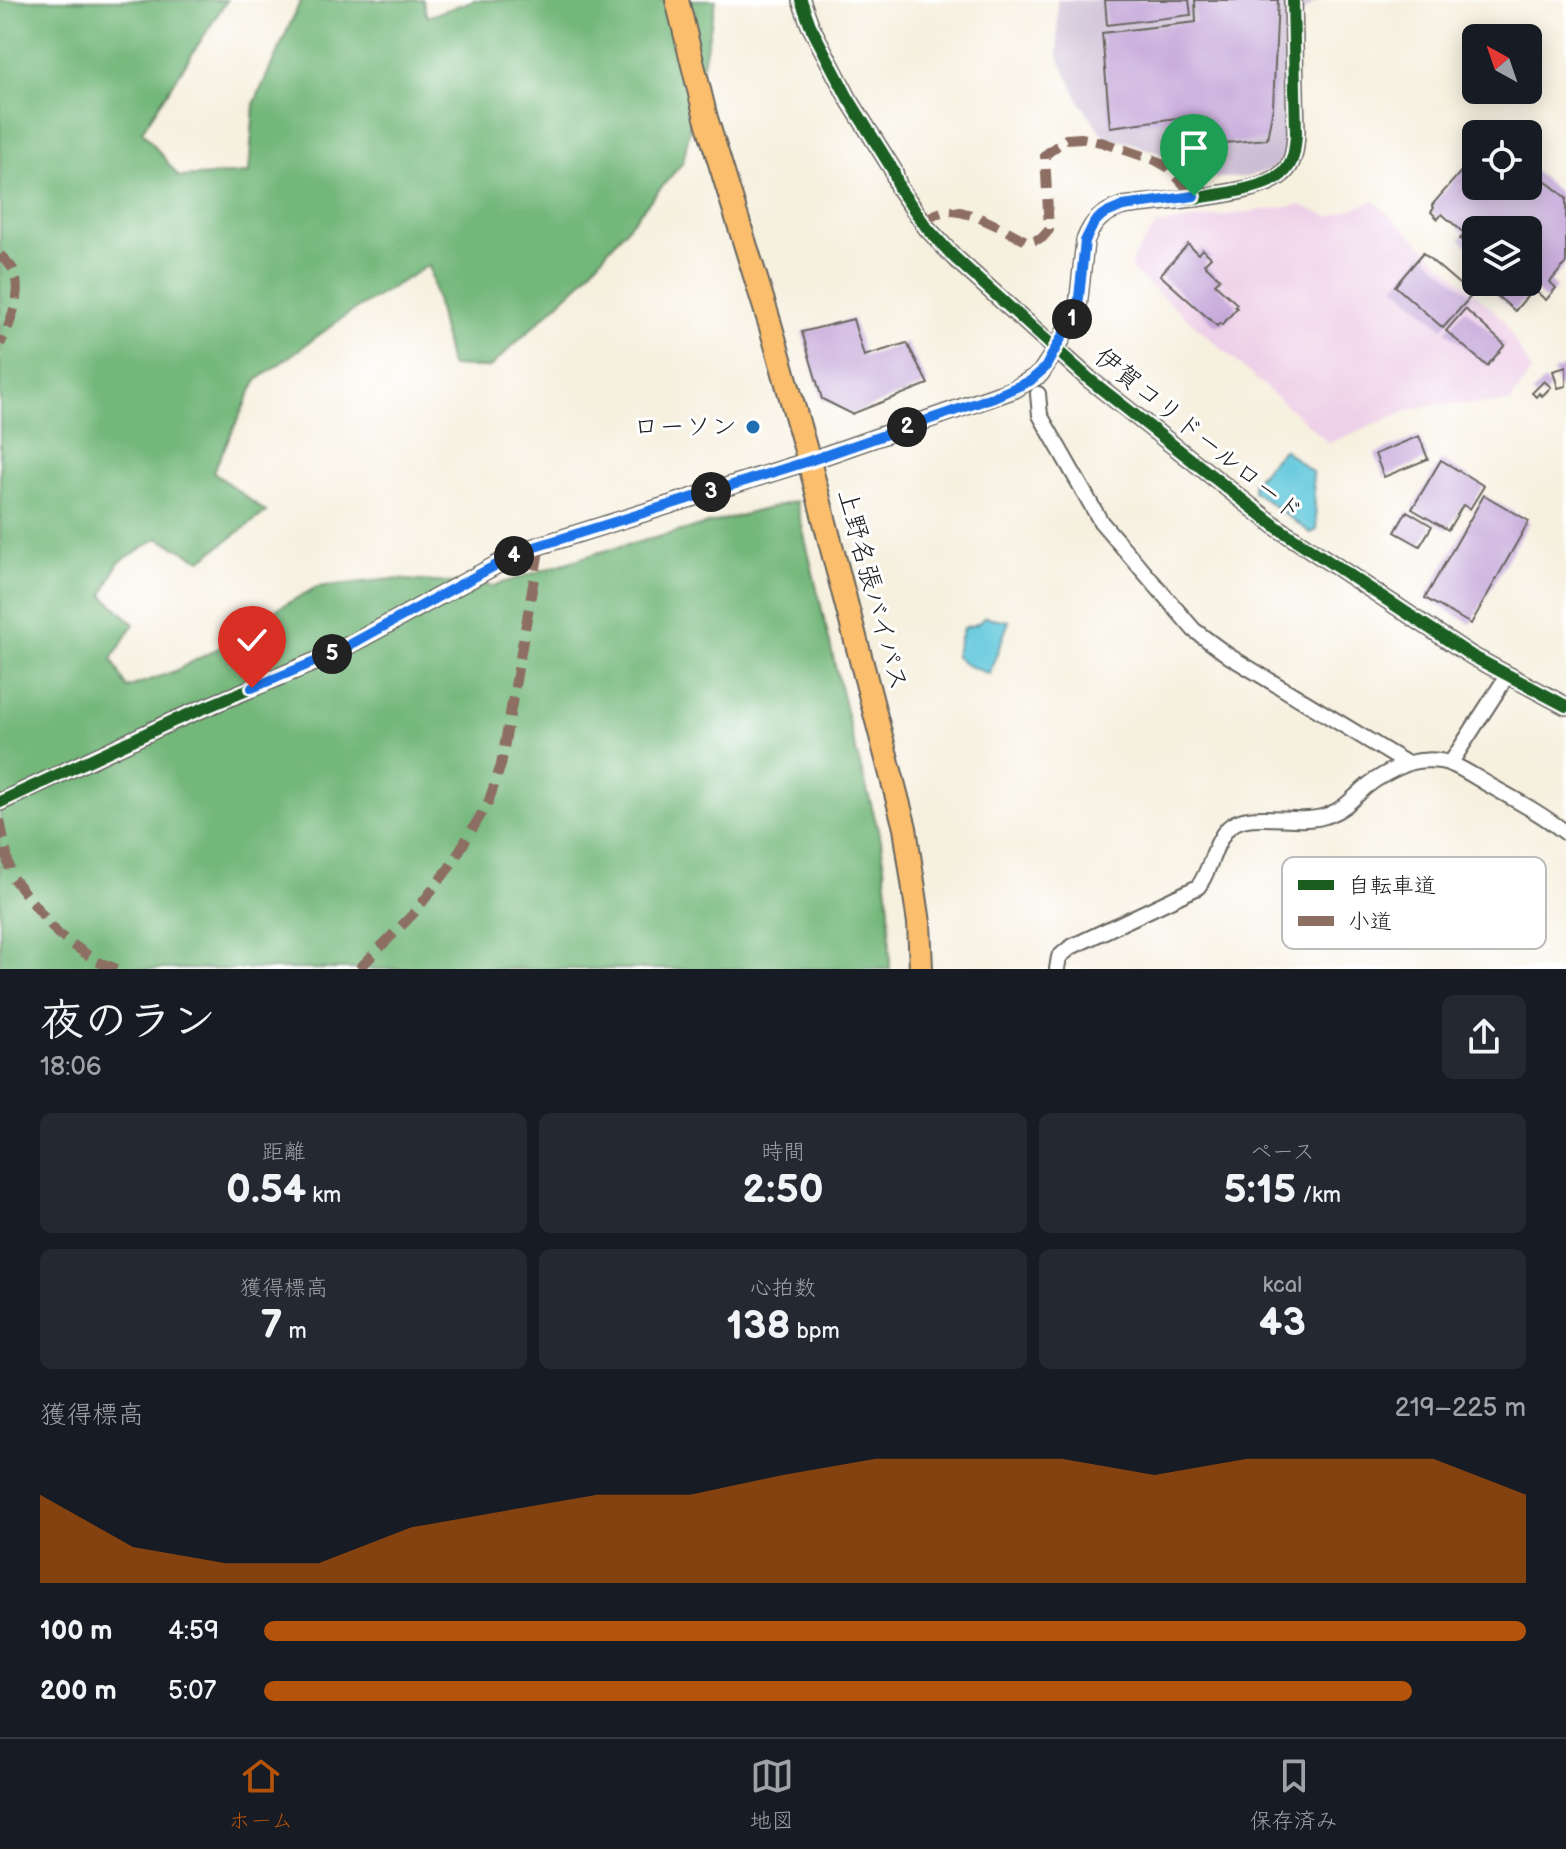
<!DOCTYPE html>
<html lang="ja">
<head>
<meta charset="utf-8">
<style>
  :root { --surface:#171b24; --page:#242831; --text:#f1f3f6; --muted:#9ea1a6; --line:#363941; --accent:#b45309 }
  body { margin:0; font-family:"Balsamiq Sans","Klee One",sans-serif; background:var(--page); color:var(--text); height:100vh; display:flex; flex-direction:column; font-size:30px; white-space:nowrap }
  * { box-sizing:border-box; margin:0 }
  p { font-size:26px; color:var(--muted) }
  .icon { flex:none; width:44px; height:44px; fill:none; stroke:currentColor; stroke-width:2; stroke-linecap:round; stroke-linejoin:round }
  .map { position:relative; height:969px; overflow:hidden }
  .side { display:flex; flex-direction:column; background:var(--surface); flex:1 }
  .side>* { flex:none }
  .needle { width:52px; rotate:320deg }
  .tools { position:absolute; left:1462px; top:24px; display:grid; gap:16px }
  .tools a { display:grid; place-items:center; width:80px; height:80px; border-radius:12px; background:var(--surface); box-shadow:0 4px 20px #0003; font-size:40px }
  .pin { position:absolute; display:grid; place-items:center; width:68px; height:68px; color:#fff; margin:-82px -34px; border-radius:50% 50% 50% 0; rotate:-45deg; box-shadow:0 0 8px #0007 }
  .pin .icon { rotate:45deg }
  .km { position:absolute; width:40px; height:40px; margin:-20px; border-radius:50%; background:#222; color:#fff; font-size:22px; line-height:40px; text-align:center }
  .round { display:grid; place-items:center; flex:none; width:84px; height:84px; border-radius:12px; background:var(--page) }
  .overview { display:flex; align-items:center; justify-content:space-between; height:136px; padding:0 40px }
  h1 { font-size:44px; font-weight:700; line-height:60px }
  .stats { display:grid; grid-template-columns:repeat(3,1fr); gap:12px; height:136px; padding:8px 40px }
  .stats div { display:grid; align-content:center; border-radius:12px; background:var(--page); text-align:center }
  .stats b { font-size:40px; font-weight:700 }
  .stats small { font-size:22px; font-weight:400 }
  .stats p { font-size:22px }
  .chart { height:224px; padding:16px 40px }
  .chart p { display:flex; justify-content:space-between }
  .chart svg { width:100%; height:144px; margin-top:8px; fill:var(--accent); opacity:.7 }
  ul { padding:0 40px; list-style:none; font-size:26px }
  li { display:grid; grid-template-columns:128px 96px 1fr; align-items:center; height:60px }
  li i { height:20px; border-radius:10px; background:var(--accent) }
  .tabs { display:flex; justify-content:space-around; align-items:center; height:112px; border-top:2px solid var(--line); background:var(--surface); font-size:22px; color:var(--muted) }
  .tabs a { display:grid; justify-items:center; gap:4px }
  .tabs .on { color:var(--accent) }
  .map>svg:first-child { display:block }
</style>
</head>
<body>
<div class="map">
<svg width="1566" height="969" viewBox="0 0 1566 969">
  <rect width="100%" height="100%" fill="#fff"/>
  <filter id="ink" filterUnits="userSpaceOnUse"><feTurbulence type="fractalNoise" baseFrequency=".0125" numOctaves="2"/><feDisplacementMap in="SourceGraphic" scale="16" xChannelSelector="R" yChannelSelector="G"/><feConvolveMatrix kernelMatrix="1 2 1 2 8 2 1 2 1" color-interpolation-filters="sRGB"/></filter>
  <filter id="wash" filterUnits="userSpaceOnUse"><feTurbulence type="fractalNoise" baseFrequency=".006" numOctaves="4" result="noise"/><feDisplacementMap in="SourceGraphic" scale="32" xChannelSelector="R" yChannelSelector="G"/><feGaussianBlur stdDeviation="1.8" result="paint"/><feColorMatrix in="noise" values="0 0 0 0 0 0 0 0 0 0 0 0 0 0 0 0 0 1.4 0 .05"/><feComposite in="paint" operator="in"/></filter>
  <g filter="url(#wash)">
    <rect width="100%" height="100%" fill="#f6f0df"/>
    <path fill="#eed0e8" d="M1374,201L1502,318L1531,371L1510,403L1432,405L1409,410L1329,443L1131,269L1133,258L1156,225L1300,205L1330,217Z"/>
    <path fill="#ccbed4" d="M1057,0H1318L1289,24L1293,137L1284,158L1272,169L1247,177L1198,179L1170,157L1131,143L1105,138L1080,102L1058,56Z"/>
    <path fill="#73b77a" stroke="#486a4b" stroke-width="2" d="M0,0H227L142,131L179,177L249,173L254,104L301,0H423L427,17L474,0H716L683,162L579,284L489,368L450,366L429,265L345,316L256,381L213,472L266,512L201,560L158,538L118,563L103,595L134,624L112,659L127,688L175,671L232,641L275,610L317,587L392,579L493,586L597,553L796,501L852,736L881,840L889,908L890,969H0Z"/>
    <path fill="#5fc7db" stroke="#3e727c" stroke-width="2" d="M1283,449L1312,472L1317,530L1311,533L1253,491V482Z
      M985,617L1009,621L989,674L966,665L955,656L963,628L977,624Z"/>
    <g id="blocks">
      <path fill="#c3a4d8" d="M1105,0H1189L1191,15L1107,25Z
        M1195,0H1278L1273,107L1267,139L1203,145L1204,132L1184,117L1110,127L1102,33L1196,22Z
        M1528,166L1566,198V263L1550,282L1556,288L1546,300L1533,289L1515,311L1481,282H1528V230H1476V239L1469,247L1460,239L1465,234L1442,214L1438,219L1431,212L1434,208L1432,205L1463,169L1476,172V186H1528Z
        M1188,244L1198,254L1202,249L1211,257L1204,264L1220,279L1215,284L1237,304L1235,306L1237,308L1222,325L1220,323L1217,326L1160,275Z
        M1423,253L1472,295L1443,328L1395,286Z
        M1465,309L1505,345L1487,366L1446,331Z
        M853,319L864,356L907,343L928,384L852,414L822,399L802,332Z
        M1566,367V386L1558,388L1553,371Z
        M1544,381L1551,387L1542,396L1539,393L1536,397L1532,393Z
        M1419,436L1428,459L1384,477L1375,454Z
        M1441,460L1484,486L1470,509L1463,505L1448,530L1412,509Z
        M1484,495L1529,521L1471,624L1425,598Z
        M1407,511L1432,526L1420,546L1395,532Z"/>
    </g>
  </g>
  <g filter="url(#ink)">
    <use href="#blocks" fill-opacity="0" stroke="#686660" stroke-width="2"/>
    <g fill="none" stroke-linecap="round" stroke-linejoin="round">
      <defs>
        <path id="minor" d="M1038,394L1040,415L1101,522L1194,630L1229,656L1406,763
          M1450,764L1507,676
          M1057,969L1059,957L1071,947L1198,887C1211,870 1213,844 1228,828C1249,807 1300,827 1328,815C1345,809 1354,797 1367,786C1377,778 1392,770 1404,765C1417,759 1438,759 1451,764C1464,769 1477,778 1489,785C1516,800 1542,814 1566,833"/>
        <path id="tertiary" d="M801,0L810,25L848,98L893,170L899,188L927,228L954,257L1089,379L1278,528L1472,656L1566,706
          M0,802L173,721L331,655L522,551L809,461L1015,389L1040,374L1057,348L1078,307L1085,241C1092,222 1103,212 1123,206C1158,201 1258,196 1282,174C1294,164 1295,149 1296,134L1293,0"/>
        <path id="trunk" d="M677,0L706,118L770,324L809,461L905,828L919,923L921,969"/>
      </defs>
      <use href="#minor" stroke="#686660" stroke-width="18"/>
      <use href="#tertiary" stroke="#686660" stroke-width="20"/>
      <use href="#trunk" stroke="#686660" stroke-width="26"/>
      <use href="#minor" stroke="#fff" stroke-width="14"/>
      <use href="#tertiary" stroke="#fff" stroke-width="16"/>
      <use href="#trunk" stroke="#fabe6d" stroke-width="22"/>
      <path stroke="#8d6e63" stroke-width="10" stroke-dasharray="20 10" stroke-linecap="butt" d="M923,221C931,216 942,210 952,211C978,213 1006,231 1028,242L1042,238L1049,230L1045,155L1066,139L1081,138L1101,142L1155,160L1169,168L1194,196
        M0,255C4,259 10,264 13,269C23,292 11,324 0,344
        M0,820L11,876L58,934L96,961L117,969
        M359,969L415,912L449,868L488,803L501,765L540,545"/>
      <defs>
        <path id="cycleway" d="M801,0L810,25L848,98L893,170L899,188L927,228L954,257L1089,379L1278,528L1472,656L1566,706
          M0,802L173,721L331,655L522,551L809,461L1015,389L1040,374L1057,348L1078,307L1085,241C1092,222 1103,212 1123,206C1158,201 1258,196 1282,174C1294,164 1295,149 1296,134L1293,0"/>
      </defs>
      <use href="#cycleway" stroke="#fff" stroke-width="17"/>
      <use href="#cycleway" stroke="#1b5e20" stroke-width="12"/>
    </g>
  </g>
  <g fill="none" stroke-linecap="round" stroke-linejoin="round" filter="url(#ink)">
    <defs>
      <path id="route" d="M252,688L331,655L522,551L809,461L994,397L1030,381L1045,368L1078,307L1085,241L1094,223L1102,215L1123,206L1194,196"/>
    </defs>
    <use href="#route" stroke="#fff" stroke-width="16"/>
    <use href="#route" stroke="#1a73e8" stroke-width="10"/>
  </g>
  <circle fill="#1f6fb2" stroke="#fff" stroke-width="3" cx="753" cy="427" r="8"/>
  <g text-anchor="middle" dominant-baseline="central" stroke-width="6" stroke-linejoin="round" paint-order="stroke">
    <g font-size="26" fill="#1c1c1c" stroke="#fff" text-anchor="end">
      <text x="737" y="427">ローソン</text>
    </g>
    <g font-size="26" fill="#1c1c1c" stroke="#fff">
      <text transform="translate(1198 435) rotate(39)">伊賀コリドールロード</text>
      <text transform="translate(872 590) rotate(75)">上野名張バイパス</text>
    </g>
  </g>
  <rect x="1282" y="857" width="264" height="92" rx="12" fill="#fff" stroke="#bbb" stroke-width="2"/>
  <rect x="1298" y="880" width="36" height="10" fill="#1b5e20"/>
  <rect x="1298" y="916" width="36" height="10" fill="#8d6e63"/>
  <g font-size="22" fill="#1c1c1c">
    <text x="1348" y="893">自転車道</text>
    <text x="1348" y="929">小道</text>
  </g>
</svg>
<div class="tools">
<a><svg class="needle" viewBox="-14 -14 28 28"><path d="M0-13l5 13h-10z" fill="#e53935"/><path d="M0 13l5-13h-10z" fill="#9ea1a6"/></svg></a>
<a><svg class="icon" aria-label="locate" viewBox="0 0 24 24"><circle cx="12" cy="12" r="6"/><path d="M12 2v4M12 18v4M2 12h4M18 12h4"/></svg></a>
<a><svg class="icon" aria-label="layers" viewBox="0 0 24 24"><path d="M12 4l9 5-9 5-9-5zM3 14l9 5 9-5"/></svg></a>
</div>
<div class="pin" style="left:1194px;top:196px;background:#1e9e55"><svg class="icon" aria-label="arrive" viewBox="0 0 24 24"><path d="M6 21V4h12l-3 4 3 4H6"/></svg></div>
<div class="pin" style="left:252px;top:688px;background:#d93025"><svg class="icon" aria-label="check" viewBox="0 0 24 24"><path d="M5 12l5 5 9-10"/></svg></div>
<b class="km" style="left:1072px;top:319px">1</b>
<b class="km" style="left:907px;top:427px">2</b>
<b class="km" style="left:711px;top:492px">3</b>
<b class="km" style="left:514px;top:556px">4</b>
<b class="km" style="left:332px;top:654px">5</b>
</div>
<section class="side">
<div class="overview"><div><h1>夜のラン</h1><p>18:06</p></div><a class="round"><svg class="icon" aria-label="share" viewBox="0 0 24 24"><path d="M12 15V3M7 8l5-5 5 5M5 13v7h14v-7"/></svg></a></div>
<div class="stats">
<div><p>距離</p><b>0.54<small> km</small></b></div>
<div><p>時間</p><b>2:50</b></div>
<div><p>ペース</p><b>5:15<small> /km</small></b></div>
</div>
<div class="stats">
<div><p>獲得標高</p><b>7<small> m</small></b></div>
<div><p>心拍数</p><b>138<small> bpm</small></b></div>
<div><p>kcal</p><b>43</b></div>
</div>
<div class="chart"><p><span>獲得標高</span>219–225 m</p>
<svg viewBox="0 0 160 44" preserveAspectRatio="none"><path d="M0 44V17L10 33L20 38L30 38L40 27L50 22L60 17L70 17L80 11L90 6L100 6L110 6L120 11L130 6L140 6L150 6L160 17V44z"/></svg>
</div>
<ul>
<li><b>100 m</b>4:59<i style="width:100%"></i></li>
<li><b>200 m</b>5:07<i style="width:91%"></i></li>
</ul>
</section>
<nav class="tabs">
<a class="on"><svg class="icon" aria-label="home" viewBox="0 0 24 24"><path d="M3 11l9-7 9 7M6 9v11h12V9"/></svg>ホーム</a>
<a><svg class="icon" aria-label="map" viewBox="0 0 24 24"><path d="M3 6l6-2 6 2 6-2v14l-6 2-6-2-6 2zM9 4v14M15 6v14"/></svg>地図</a>
<a><svg class="icon" aria-label="saved" viewBox="0 0 24 24"><path d="M7 4h10v16l-5-4-5 4z"/></svg>保存済み</a>
</nav>
</body>
</html>
